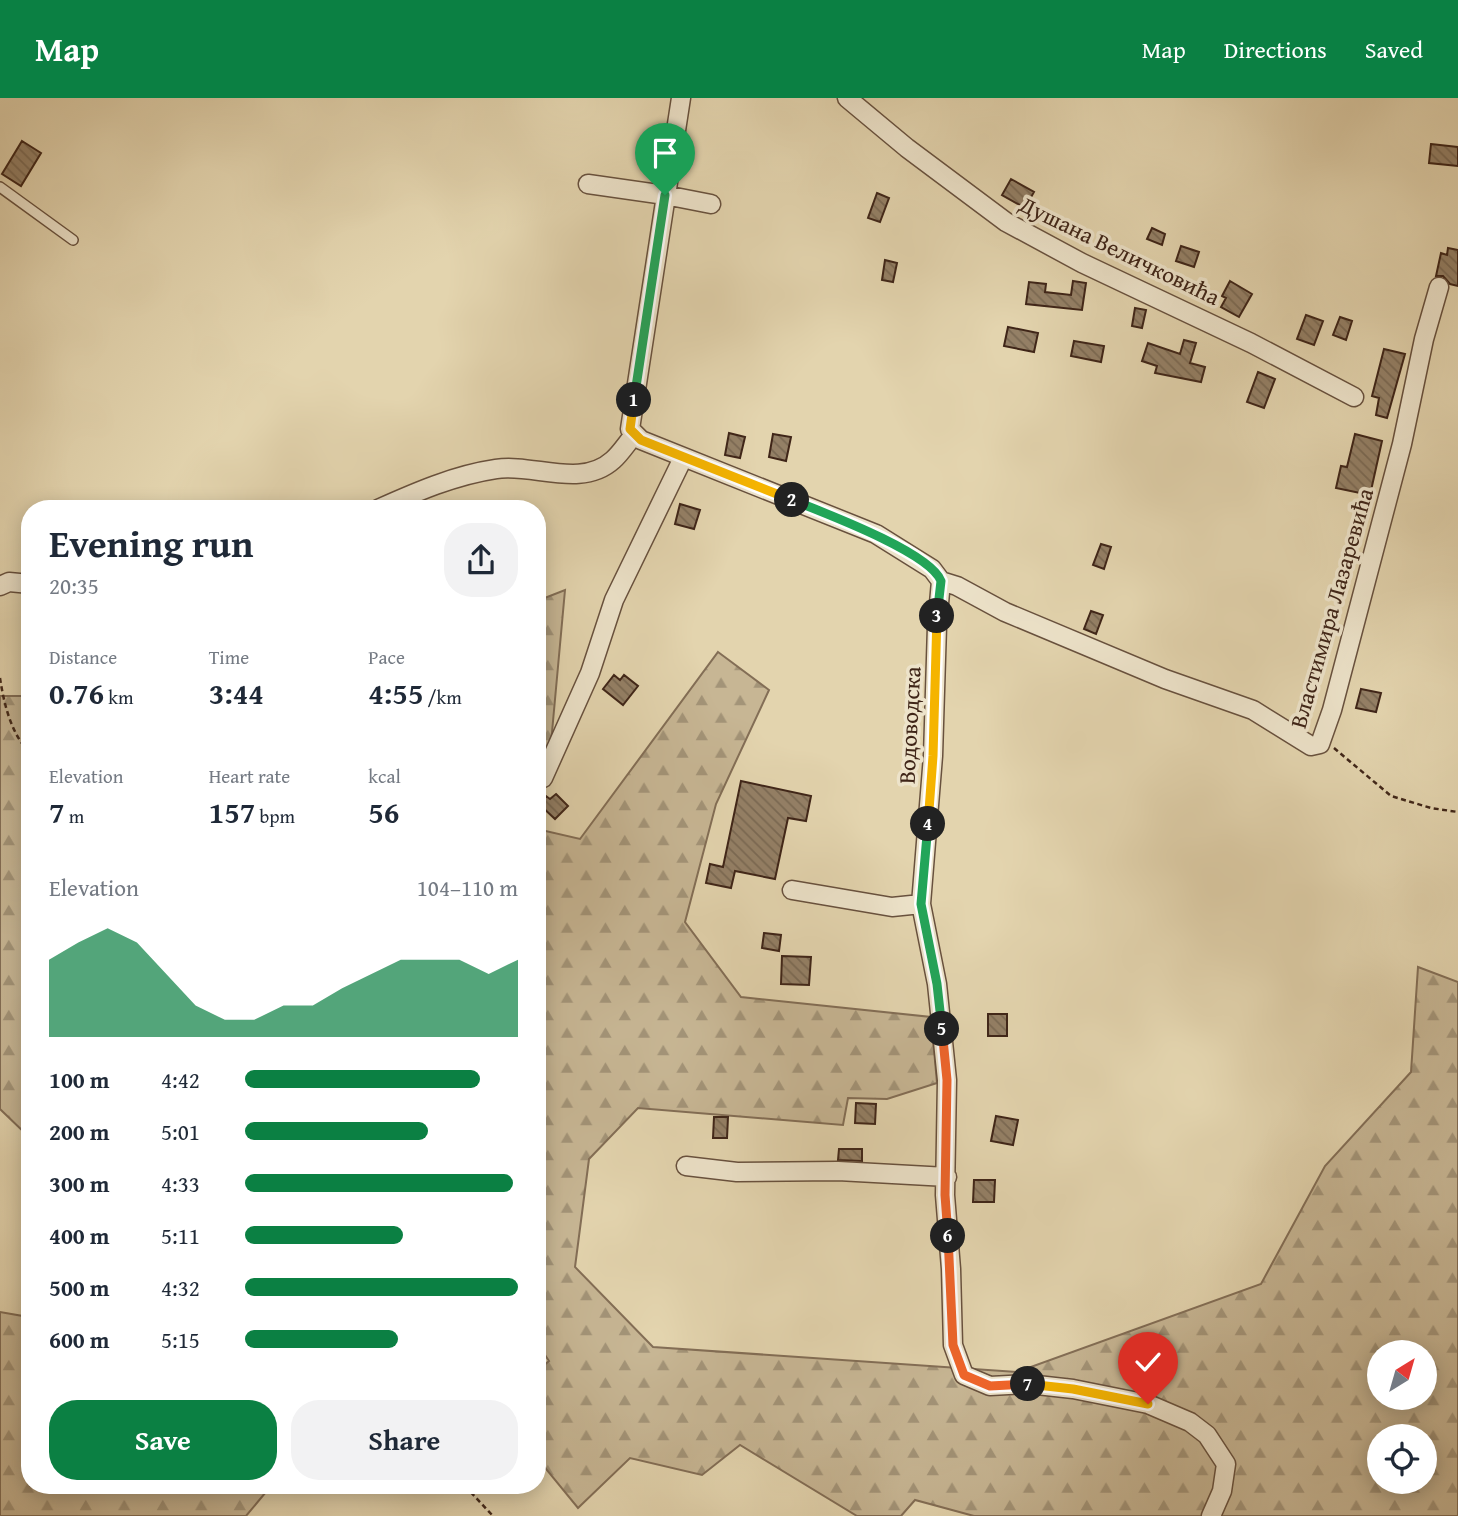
<!DOCTYPE html>
<html lang="en">
<head>
<meta charset="utf-8">
<style>
  :root { --surface:#fff; --page:#f2f2f3; --text:#1f2937; --muted:#747a83; --accent:#0b8043 }
  body { margin:0; font-family:"Gentium Book Plus",serif; background:var(--page); color:var(--text); height:100vh; display:flex; flex-direction:column; font-size:26px; white-space:nowrap }
  * { box-sizing:border-box; margin:0 }
  p { font-size:23px; color:var(--muted) }
  .icon { flex:none; width:38px; height:38px; fill:none; stroke:currentColor; stroke-width:2; stroke-linecap:round; stroke-linejoin:round }
  .map { position:relative; flex:1; overflow:hidden }
  .side { position:absolute; left:21px; top:402px; width:525px; height:994px; display:flex; flex-direction:column; background:var(--surface); border-radius:28px; box-shadow:0 4px 18px #0003 }
  .side>* { flex:none }
  .needle { width:46px; rotate:37deg }
  .buttons { position:absolute; left:1367px; top:1242px; display:grid; gap:14px }
  .buttons a { display:grid; place-items:center; width:70px; height:70px; border-radius:50%; background:var(--surface); box-shadow:0 4px 18px #0003; font-size:35px }
  .pin { position:absolute; display:grid; place-items:center; width:60px; height:60px; color:#fff; margin:-72px -30px; border-radius:50% 50% 50% 0; rotate:-45deg; box-shadow:0 0 7px #0007 }
  .pin .icon { rotate:45deg }
  .km { position:absolute; width:35px; height:35px; margin:-18px; border-radius:50%; background:#222; color:#fff; font-size:19px; line-height:35px; text-align:center }
  .round { display:grid; place-items:center; flex:none; width:74px; height:74px; border-radius:28px; background:var(--page) }
  .headline { display:flex; align-items:center; justify-content:space-between; height:119px; padding:0 28px }
  h1 { font-size:38px; font-weight:700; line-height:52px }
  .stats { display:grid; grid-template-columns:repeat(3,1fr); gap:10px; height:119px; padding:7px 28px }
  .stats div { display:grid; align-content:center }
  .stats b { font-size:30px; font-weight:700 }
  .stats small { font-size:19px; font-weight:400 }
  .stats p { font-size:19px }
  .chart { height:196px; padding:14px 28px }
  .chart p { display:flex; justify-content:space-between }
  .chart svg { width:100%; height:126px; margin-top:7px; fill:var(--accent); opacity:.7 }
  .primary-button { display:flex; gap:14px; margin-top:auto; padding:14px 28px }
  .primary-button a { flex:1; height:80px; border-radius:28px; background:var(--accent); color:#fff; font-size:28px; font-weight:700; line-height:80px; text-align:center }
  .primary-button a+a { background:var(--page); color:var(--text) }
  ul { padding:0 28px; list-style:none; font-size:23px }
  li { display:grid; grid-template-columns:112px 84px 1fr; align-items:center; height:52px }
  li i { height:18px; border-radius:9px; background:var(--accent) }
  header { display:flex; align-items:center; gap:42px; box-sizing:border-box; height:98px; padding:0 35px; background:var(--accent); color:#fff }
  header strong { font-size:33px }
  nav { display:flex; gap:38px; margin-inline-start:auto; font-size:24px }
  .map>svg:first-child { display:block }
</style>
</head>
<body>
<header>
<strong>Map</strong>
<nav><a>Map</a><a>Directions</a><a>Saved</a></nav>
</header>
<div class="map">
<svg width="1458" height="1418" viewBox="0 0 1458 1418">
  <defs>
    <pattern id="forest-firs" width="22" height="20" patternUnits="userSpaceOnUse" patternTransform="scale(1.75)"><rect width="22" height="20" fill="#c7b694"/><path d="M5 1l3.5 6h-7zM16 11l3.5 6h-7z" fill="#a39478"/></pattern>
    <pattern id="building-back-hatch" width="6" height="6" patternUnits="userSpaceOnUse" patternTransform="scale(1.75)"><rect width="6" height="6" fill="#948066"/><path d="M-1 5l2 2M0 0l6 6M5-1l2 2" fill="none" stroke="#7a6953"/></pattern>
  </defs>
  <rect width="100%" height="100%" fill="#e3d4ae"/>
  <filter id="stains"><feTurbulence type="fractalNoise" baseFrequency=".00286" numOctaves="4"/><feColorMatrix values="0 0 0 0 .2 0 0 0 0 .09 0 0 0 0 .02 0 0 0 .5 -.17"/></filter>
  <radialGradient id="worn" r=".72"><stop offset=".6" stop-color="#630" stop-opacity="0"/><stop offset="1" stop-color="#630" stop-opacity=".3"/></radialGradient>
  <path fill="url(#forest-firs)" stroke="#836e56" stroke-width="2" fill-rule="evenodd" d="M565,492L550,656L537,689V503Z
    M718,554L769,592L716,706L685,824L741,899L931,919L937,985L887,1001L848,1000L843,1027L638,1010L589,1061L575,1169L653,1249L1017,1274L1261,1186L1325,1068L1411,974L1418,869L1458,884V1418H974L915,1402L901,1418H857L740,1347L702,1377L630,1360L578,1410L537,1360V1273L549,1263L537,1245V731L580,741ZM1379,1255H1424V1300H1379ZM1379,1339H1424V1384H1379Z
    M0,598H30V1040L0,1011Z
    M30,1179V1388H271L246,1418H0V1214L23,1218Z"/>
  <path fill="url(#building-back-hatch)" stroke="#3f2518" stroke-width="2" d="M22,43L41,55L21,88L2,76Z
    M1431,46L1458,49V68L1429,65Z
    M1011,81L1034,94L1025,110L1002,97Z
    M877,95L889,100L880,124L868,120Z
    M1152,130L1165,136L1162,147L1147,141Z
    M1181,148L1199,154L1194,169L1176,163Z
    M1448,150L1458,152V188L1450,186L1443,178H1436L1441,155L1447,157Z
    M885,162L897,165L893,184L882,182Z
    M1073,183L1086,185L1082,212L1026,206L1029,184L1046,186L1045,194L1071,197Z
    M1230,183L1252,196L1239,219L1221,209L1226,200L1222,198Z
    M1135,210L1146,212L1142,230L1132,228Z
    M1306,217L1323,223L1314,247L1297,241Z
    M1340,219L1352,223L1346,242L1333,237Z
    M1008,229L1038,235L1034,254L1004,248Z
    M1184,242L1196,245L1190,265L1205,269L1201,284L1155,275L1157,268L1142,263L1148,245L1180,256Z
    M1074,243L1104,248L1101,264L1071,258Z
    M1384,251L1405,256L1387,320L1376,317L1379,300L1372,298Z
    M1258,274L1275,281L1264,310L1247,304Z
    M729,335L745,339L740,360L725,357Z
    M773,336L791,339L786,363L769,359Z
    M1355,336L1382,343L1370,397L1336,390L1341,368L1347,369Z
    M680,406L700,412L694,431L675,426Z
    M1101,446L1111,449L1104,471L1093,467Z
    M1091,513L1103,517L1096,536L1084,531Z
    M614,577L620,582L624,577L638,588L623,607L603,591Z
    M1361,591L1381,595L1376,614L1356,610Z
    M741,683L811,698L806,723L788,720L775,781L735,773L731,790L706,785L710,766L723,769Z
    M556,696L568,708L555,721L539,706L546,698L550,701Z
    M764,835L781,837L779,853L762,850Z
    M782,858L811,859L809,887L781,886Z
    M988,916H1007V938H988Z
    M856,1005L876,1006L875,1026L855,1025Z
    M996,1018L1018,1022L1013,1047L991,1043Z
    M714,1019H728L727,1040H713Z
    M839,1051H862V1063L838,1062Z
    M974,1082H995L994,1104H973Z"/>
  <g fill="none" stroke-linecap="round" stroke-linejoin="round">
    <defs>
      <path id="lane" d="M0,89L73,142"/>
      <path id="street" d="M681,0L630,331L641,342L876,436L932,471L941,483L937,528L933,658L921,806L937,886L947,982L945,1097L951,1171L953,1247L964,1277L990,1288L1028,1286L1073,1291L1148,1306L1190,1324L1207,1337L1226,1366L1222,1393L1211,1418
        M847,0L907,50L1006,124L1082,165L1251,245L1354,299
        M588,86L665,97L711,106
        M378,411C416,394 455,377 496,371C533,365 581,391 613,362C621,355 627,345 634,337
        M941,483L957,488L1005,514L1165,581L1253,612L1311,648L1320,646L1332,612L1402,346L1424,241L1439,189
        M0,488L9,484L30,486
        M543,680L590,575L614,502L683,360
        M792,792L892,809L921,806
        M686,1068L737,1074L838,1073L947,1079"/>
    </defs>
    <use href="#lane" stroke="#68513e" stroke-width="12"/>
    <use href="#street" stroke="#68513e" stroke-width="21"/>
    <path stroke="#3f2518" stroke-width="2.5" stroke-dasharray="5 3.5" stroke-linecap="butt" d="M0,580C4,606 11,636 30,655
      M1334,650L1391,698L1431,710L1458,714
      M465,1388L493,1418"/>
    <use href="#lane" stroke="#ede3ca" stroke-width="9"/>
    <use href="#street" stroke="#ede3ca" stroke-width="18"/>
  </g>
  <g fill="none" stroke-linecap="round" stroke-linejoin="round">
    <defs>
      <path id="split-1" d="M634,302L665,97"/>
      <path id="split-2" d="M634,302L630,331L641,342L792,402"/>
      <path id="split-3" d="M792,402C822,414 930,454 941,483L937,518"/>
      <path id="split-4" d="M928,726L933,658L937,518"/>
      <path id="split-5" d="M928,726L921,806L937,886L942,931"/>
      <path id="split-6" d="M942,931L947,982L945,1097L948,1138"/>
      <path id="split-7" d="M948,1138L953,1247L964,1277L990,1288L1028,1286"/>
      <path id="split-8" d="M1028,1286L1073,1291L1148,1306"/>
    </defs>
    <use href="#split-1" stroke="#fff" stroke-width="14"/>
    <use href="#split-2" stroke="#fff" stroke-width="14"/>
    <use href="#split-3" stroke="#fff" stroke-width="14"/>
    <use href="#split-4" stroke="#fff" stroke-width="14"/>
    <use href="#split-5" stroke="#fff" stroke-width="14"/>
    <use href="#split-6" stroke="#fff" stroke-width="14"/>
    <use href="#split-7" stroke="#fff" stroke-width="14"/>
    <use href="#split-8" stroke="#fff" stroke-width="14"/>
    <use href="#split-1" stroke="#22a559" stroke-width="9"/>
    <use href="#split-2" stroke="#f5b400" stroke-width="9"/>
    <use href="#split-3" stroke="#22a559" stroke-width="9"/>
    <use href="#split-4" stroke="#f5b400" stroke-width="9"/>
    <use href="#split-5" stroke="#22a559" stroke-width="9"/>
    <use href="#split-6" stroke="#f0652b" stroke-width="9"/>
    <use href="#split-7" stroke="#f0652b" stroke-width="9"/>
    <use href="#split-8" stroke="#f5b400" stroke-width="9"/>
  </g>
  <g text-anchor="middle" dominant-baseline="central" stroke-width="7" stroke-linejoin="round" paint-order="stroke">
    <g font-size="23" fill="#3f2518" stroke="#ede3ca">
      <text transform="translate(1120 152) rotate(26)">Душана Величковића</text>
      <text transform="translate(1331 510) rotate(-74)">Властимира Лазаревића</text>
      <text transform="translate(909 627) rotate(-87)">Водоводска</text>
    </g>
  </g>
  <rect width="100%" height="100%" filter="url(#stains)"/>
  <rect width="100%" height="100%" fill="url(#worn)"/>
</svg>
<div class="buttons">
<a><svg class="needle" viewBox="-14 -14 28 28"><path d="M0-13l5 13h-10z" fill="#e53935"/><path d="M0 13l5-13h-10z" fill="#747a83"/></svg></a>
<a><svg class="icon" aria-label="locate" viewBox="0 0 24 24"><circle cx="12" cy="12" r="6"/><path d="M12 2v4M12 18v4M2 12h4M18 12h4"/></svg></a>
</div>
<div class="pin" style="left:665px;top:97px;background:#1e9e55"><svg class="icon" aria-label="arrive" viewBox="0 0 24 24"><path d="M6 21V4h12l-3 4 3 4H6"/></svg></div>
<div class="pin" style="left:1148px;top:1306px;background:#d93025"><svg class="icon" aria-label="check" viewBox="0 0 24 24"><path d="M5 12l5 5 9-10"/></svg></div>
<b class="km" style="left:634px;top:302px">1</b>
<b class="km" style="left:792px;top:402px">2</b>
<b class="km" style="left:937px;top:518px">3</b>
<b class="km" style="left:928px;top:726px">4</b>
<b class="km" style="left:942px;top:931px">5</b>
<b class="km" style="left:948px;top:1138px">6</b>
<b class="km" style="left:1028px;top:1286px">7</b>
<section class="side">
<div class="headline"><div><h1>Evening run</h1><p>20:35</p></div><a class="round"><svg class="icon" aria-label="share" viewBox="0 0 24 24"><path d="M12 15V3M7 8l5-5 5 5M5 13v7h14v-7"/></svg></a></div>
<div class="stats">
<div><p>Distance</p><b>0.76<small> km</small></b></div>
<div><p>Time</p><b>3:44</b></div>
<div><p>Pace</p><b>4:55<small> /km</small></b></div>
</div>
<div class="stats">
<div><p>Elevation</p><b>7<small> m</small></b></div>
<div><p>Heart rate</p><b>157<small> bpm</small></b></div>
<div><p>kcal</p><b>56</b></div>
</div>
<div class="chart"><p><span>Elevation</span>104–110 m</p>
<svg viewBox="0 0 160 44" preserveAspectRatio="none"><path d="M0 44V17L10 11L20 6L30 11L40 22L50 33L60 38L70 38L80 33L90 33L100 27L110 22L120 17L130 17L140 17L150 22L160 17V44z"/></svg>
</div>
<ul>
<li><b>100 m</b>4:42<i style="width:86%"></i></li>
<li><b>200 m</b>5:01<i style="width:67%"></i></li>
<li><b>300 m</b>4:33<i style="width:98%"></i></li>
<li><b>400 m</b>5:11<i style="width:58%"></i></li>
<li><b>500 m</b>4:32<i style="width:100%"></i></li>
<li><b>600 m</b>5:15<i style="width:56%"></i></li>
</ul>
<div class="primary-button"><a>Save</a><a>Share</a></div>
</section>
</div>
</body>
</html>
